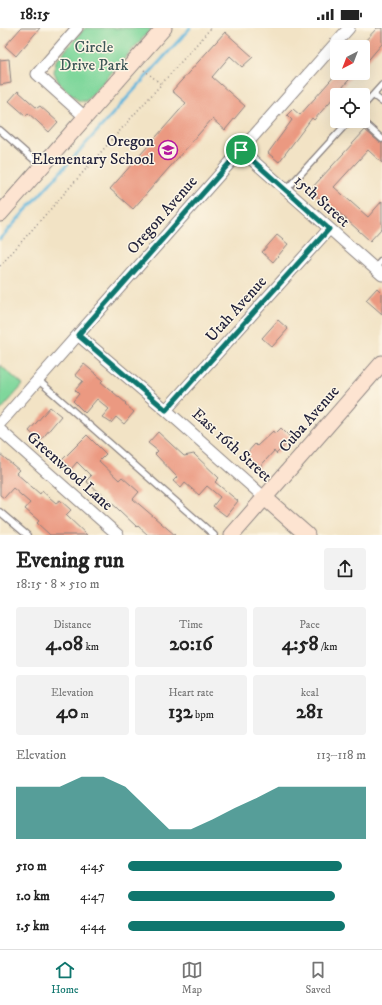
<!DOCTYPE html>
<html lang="en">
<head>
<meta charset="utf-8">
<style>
  :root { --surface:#fff; --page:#f2f2f2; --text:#222; --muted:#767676; --line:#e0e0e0; --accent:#0f766e }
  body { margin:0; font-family:"IM FELL DW Pica",serif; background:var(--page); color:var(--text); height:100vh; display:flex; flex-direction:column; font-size:15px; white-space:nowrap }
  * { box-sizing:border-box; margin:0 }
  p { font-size:13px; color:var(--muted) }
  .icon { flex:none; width:22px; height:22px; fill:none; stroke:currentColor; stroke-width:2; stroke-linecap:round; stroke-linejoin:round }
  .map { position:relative; height:507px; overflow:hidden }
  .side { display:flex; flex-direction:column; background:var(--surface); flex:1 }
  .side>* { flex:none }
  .needle { width:26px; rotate:222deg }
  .buttons { position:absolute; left:330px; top:12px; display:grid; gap:8px }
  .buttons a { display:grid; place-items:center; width:40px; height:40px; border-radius:4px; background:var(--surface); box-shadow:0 4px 16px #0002; font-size:20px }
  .pin { position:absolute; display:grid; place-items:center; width:34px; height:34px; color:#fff; margin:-17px; border:2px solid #fff; border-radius:50%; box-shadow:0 1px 4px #0007 }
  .round { display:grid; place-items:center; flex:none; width:42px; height:42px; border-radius:4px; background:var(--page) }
  .overview { display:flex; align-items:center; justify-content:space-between; height:68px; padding:0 16px }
  h1 { font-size:22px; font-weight:700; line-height:30px }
  .figures { display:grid; grid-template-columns:repeat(3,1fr); gap:6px; height:68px; padding:4px 16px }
  .figures div { display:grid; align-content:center; border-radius:4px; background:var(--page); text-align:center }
  .figures b { font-size:20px; font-weight:700 }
  .figures small { font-size:11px; font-weight:400 }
  .figures p { font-size:11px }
  .chart { height:112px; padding:8px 16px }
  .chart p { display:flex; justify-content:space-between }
  .chart svg { width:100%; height:72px; margin-top:4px; fill:var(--accent); opacity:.7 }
  ul { padding:0 16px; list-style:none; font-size:13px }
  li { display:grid; grid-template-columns:64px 48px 1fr; align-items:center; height:30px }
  li i { height:10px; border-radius:5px; background:var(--accent) }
  .status { display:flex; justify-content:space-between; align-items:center; height:28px; padding:0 20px; background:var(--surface); direction:ltr }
  .status svg { height:11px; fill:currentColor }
  .tabs { display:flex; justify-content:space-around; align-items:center; height:56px; border-top:1px solid var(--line); background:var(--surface); font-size:11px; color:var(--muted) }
  .tabs a { display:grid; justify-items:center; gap:2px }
  .tabs .current { color:var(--accent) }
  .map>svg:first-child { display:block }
</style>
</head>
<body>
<div class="status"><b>18:15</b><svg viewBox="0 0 49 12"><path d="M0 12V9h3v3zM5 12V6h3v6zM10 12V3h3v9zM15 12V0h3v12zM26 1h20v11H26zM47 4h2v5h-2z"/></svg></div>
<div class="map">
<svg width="382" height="507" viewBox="0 0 382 507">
  <rect width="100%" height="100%" fill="#fcf5e5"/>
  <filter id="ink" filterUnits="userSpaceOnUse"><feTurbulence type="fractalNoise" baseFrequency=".025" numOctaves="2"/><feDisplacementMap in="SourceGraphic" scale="8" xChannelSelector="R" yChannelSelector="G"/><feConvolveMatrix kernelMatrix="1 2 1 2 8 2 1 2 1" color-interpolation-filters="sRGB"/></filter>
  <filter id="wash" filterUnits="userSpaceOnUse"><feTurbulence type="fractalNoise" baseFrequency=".012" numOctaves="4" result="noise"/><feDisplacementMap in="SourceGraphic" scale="16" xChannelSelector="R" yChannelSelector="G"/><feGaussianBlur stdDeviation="0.9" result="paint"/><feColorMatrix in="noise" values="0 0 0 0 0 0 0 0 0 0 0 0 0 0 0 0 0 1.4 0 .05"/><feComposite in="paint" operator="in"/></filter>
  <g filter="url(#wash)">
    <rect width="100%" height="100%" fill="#f2e3c5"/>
    <path fill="#7fd79b" stroke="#507c6b" d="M85,0H152L86,73H79L59,55L54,44L56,33Z
      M0,337L23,357L0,383Z"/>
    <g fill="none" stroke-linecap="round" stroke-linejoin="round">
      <path stroke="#61b6dd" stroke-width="3" d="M0,211L190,0"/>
    </g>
    <g id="blocks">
      <path fill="#eb9981" d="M21,0H40L16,28L5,18Z
        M377,0H382V16L363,38V15Z
        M225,4L253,29L242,39L230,28L212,49L245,78L225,102L212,91L133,181L110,161L186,75L172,63Z
        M9,31L11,55L0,57V32Z
        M337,45H355L314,92L312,90L279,134L268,125L292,92L287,87L293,81L300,87Z
        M18,63L37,80L40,78L58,94L49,104L28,85L26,88L9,73Z
        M365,102L379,114L382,115V135L368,122L334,159L368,189L382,173V200L370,213L324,171L322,173L310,162Z
        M277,207L288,216L273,234L262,224Z
        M377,260L382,265V286L366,272Z
        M278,292L288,301L272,319L262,310Z
        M84,336L103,352L101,354L126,375L125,376L134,384L124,396L116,389L111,395L102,389L109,381L97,371L85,385L73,373L79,366L75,362L83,353L75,347Z
        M50,379L61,388L40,413L29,403Z
        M281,400L292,411L276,426L274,423L257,442L243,429L255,416L257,418L273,403L275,406Z
        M158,404L184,428L194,426L219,450L215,454L238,473L226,488L213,478L220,469L207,458L199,467L185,455L181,460L173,453L177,449L155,426L158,423L148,415Z
        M87,407L106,426L99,433L119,452L122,449L139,464L133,471L175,507H148L138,498L137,499L101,465L100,466L86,453L91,448L77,434L71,441L62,432Z
        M0,426L19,442L16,445L40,466L42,463L56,475L60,472L71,482L66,487L87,507H50L37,495L39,493L25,481L30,475L13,460L4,470L0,467Z"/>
    </g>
  </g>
  <g filter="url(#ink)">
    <use href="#blocks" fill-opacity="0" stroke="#8a8280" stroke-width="1"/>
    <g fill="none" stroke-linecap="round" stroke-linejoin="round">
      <defs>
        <path id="lane" d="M382,57L373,67L382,74
          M363,78L373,67
          M362,93L382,111
          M0,102L41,138
          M286,162L349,93
          M374,241L382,232
          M38,352L214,507
          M0,484L27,507"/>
        <path id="street" d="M77,0L37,46L85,89
          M241,122L382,247
          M78,307L166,382L265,470
          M166,382L329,201
          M0,395L349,0
          M0,402L118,507"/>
        <path id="secondary" d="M0,186L164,0
          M265,470L307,507
          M232,507L382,335"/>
      </defs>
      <use href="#lane" stroke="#8a8280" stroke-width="8"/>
      <use href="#street" stroke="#8a8280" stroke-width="13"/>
      <use href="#secondary" stroke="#8a8280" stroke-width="17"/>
      <path stroke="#8a8280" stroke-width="1.5" stroke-dasharray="1 3" stroke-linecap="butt" d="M144,42L161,56
        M0,238L211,0"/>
      <use href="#lane" stroke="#fff" stroke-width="5.5"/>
      <use href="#street" stroke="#fff" stroke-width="11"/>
      <use href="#secondary" stroke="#fde4d1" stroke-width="15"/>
    </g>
  </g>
  <g fill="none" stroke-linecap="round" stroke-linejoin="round" filter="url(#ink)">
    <defs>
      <path id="route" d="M241,122L329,201L166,382L78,307Z"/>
    </defs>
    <use href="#route" stroke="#fff" stroke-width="8"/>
    <use href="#route" stroke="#0f766e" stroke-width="5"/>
  </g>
  <defs>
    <symbol id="school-ring" viewBox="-11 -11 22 22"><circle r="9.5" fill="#fcf5e5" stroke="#b5179e" stroke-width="1.5"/><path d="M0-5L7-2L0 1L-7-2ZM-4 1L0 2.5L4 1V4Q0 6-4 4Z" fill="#b5179e"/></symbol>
  </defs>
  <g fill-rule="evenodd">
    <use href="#school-ring" x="157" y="111" width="22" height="22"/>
  </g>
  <g text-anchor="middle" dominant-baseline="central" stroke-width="3" stroke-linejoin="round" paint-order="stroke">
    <g font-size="16" fill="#3e5858" stroke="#fcf5e5">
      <text x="94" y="19">Circle<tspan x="94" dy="18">Drive Park</tspan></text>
    </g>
    <g font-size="16" fill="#22223b" stroke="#fcf5e5" text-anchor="end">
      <text x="154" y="113">Oregon<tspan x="154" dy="18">Elementary School</tspan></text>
    </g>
    <g font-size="16" fill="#22223b" stroke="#fcf5e5">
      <text transform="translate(322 173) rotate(42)">15th Street</text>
      <text transform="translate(162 187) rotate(-49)">Oregon Avenue</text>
      <text transform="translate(236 281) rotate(-48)">Utah Avenue</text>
      <text transform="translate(309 391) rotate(-49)">Cuba Avenue</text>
      <text transform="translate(232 417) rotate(42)">East 16th Street</text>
      <text transform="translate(70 443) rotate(42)">Greenwood Lane</text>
    </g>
  </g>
</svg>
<div class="buttons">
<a><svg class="needle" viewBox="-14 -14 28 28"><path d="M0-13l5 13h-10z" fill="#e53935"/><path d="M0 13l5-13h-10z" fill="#767676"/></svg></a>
<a><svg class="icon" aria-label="locate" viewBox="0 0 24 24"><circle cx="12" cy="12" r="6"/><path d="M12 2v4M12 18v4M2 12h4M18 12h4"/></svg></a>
</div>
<div class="pin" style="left:241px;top:122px;background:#1e9e55"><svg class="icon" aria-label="arrive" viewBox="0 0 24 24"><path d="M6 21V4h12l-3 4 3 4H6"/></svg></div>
</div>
<section class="side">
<div class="overview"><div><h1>Evening run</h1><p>18:15 · 8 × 510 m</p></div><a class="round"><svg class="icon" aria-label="share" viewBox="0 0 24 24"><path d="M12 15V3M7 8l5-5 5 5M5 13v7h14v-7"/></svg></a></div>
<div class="figures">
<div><p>Distance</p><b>4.08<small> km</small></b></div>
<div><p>Time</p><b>20:16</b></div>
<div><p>Pace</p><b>4:58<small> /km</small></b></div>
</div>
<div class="figures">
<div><p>Elevation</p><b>40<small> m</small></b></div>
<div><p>Heart rate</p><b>132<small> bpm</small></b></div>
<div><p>kcal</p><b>281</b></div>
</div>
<div class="chart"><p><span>Elevation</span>113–118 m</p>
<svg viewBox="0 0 160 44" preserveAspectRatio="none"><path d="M0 44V12L10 12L20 12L30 6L40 6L50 12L60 25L70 38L80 38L90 32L100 25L110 19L120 12L130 12L140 12L150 12L160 12V44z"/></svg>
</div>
<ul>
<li><b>510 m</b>4:45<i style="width:90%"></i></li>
<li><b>1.0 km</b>4:47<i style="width:87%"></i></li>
<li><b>1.5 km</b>4:44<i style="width:91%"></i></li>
</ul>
</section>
<nav class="tabs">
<a class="current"><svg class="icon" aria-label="home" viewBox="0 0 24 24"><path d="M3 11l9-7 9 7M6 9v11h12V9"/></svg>Home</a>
<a><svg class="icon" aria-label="map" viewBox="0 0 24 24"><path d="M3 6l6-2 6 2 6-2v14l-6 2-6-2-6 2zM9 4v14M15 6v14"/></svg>Map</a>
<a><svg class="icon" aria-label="saved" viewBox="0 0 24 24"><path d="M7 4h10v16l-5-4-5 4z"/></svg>Saved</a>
</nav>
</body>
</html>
